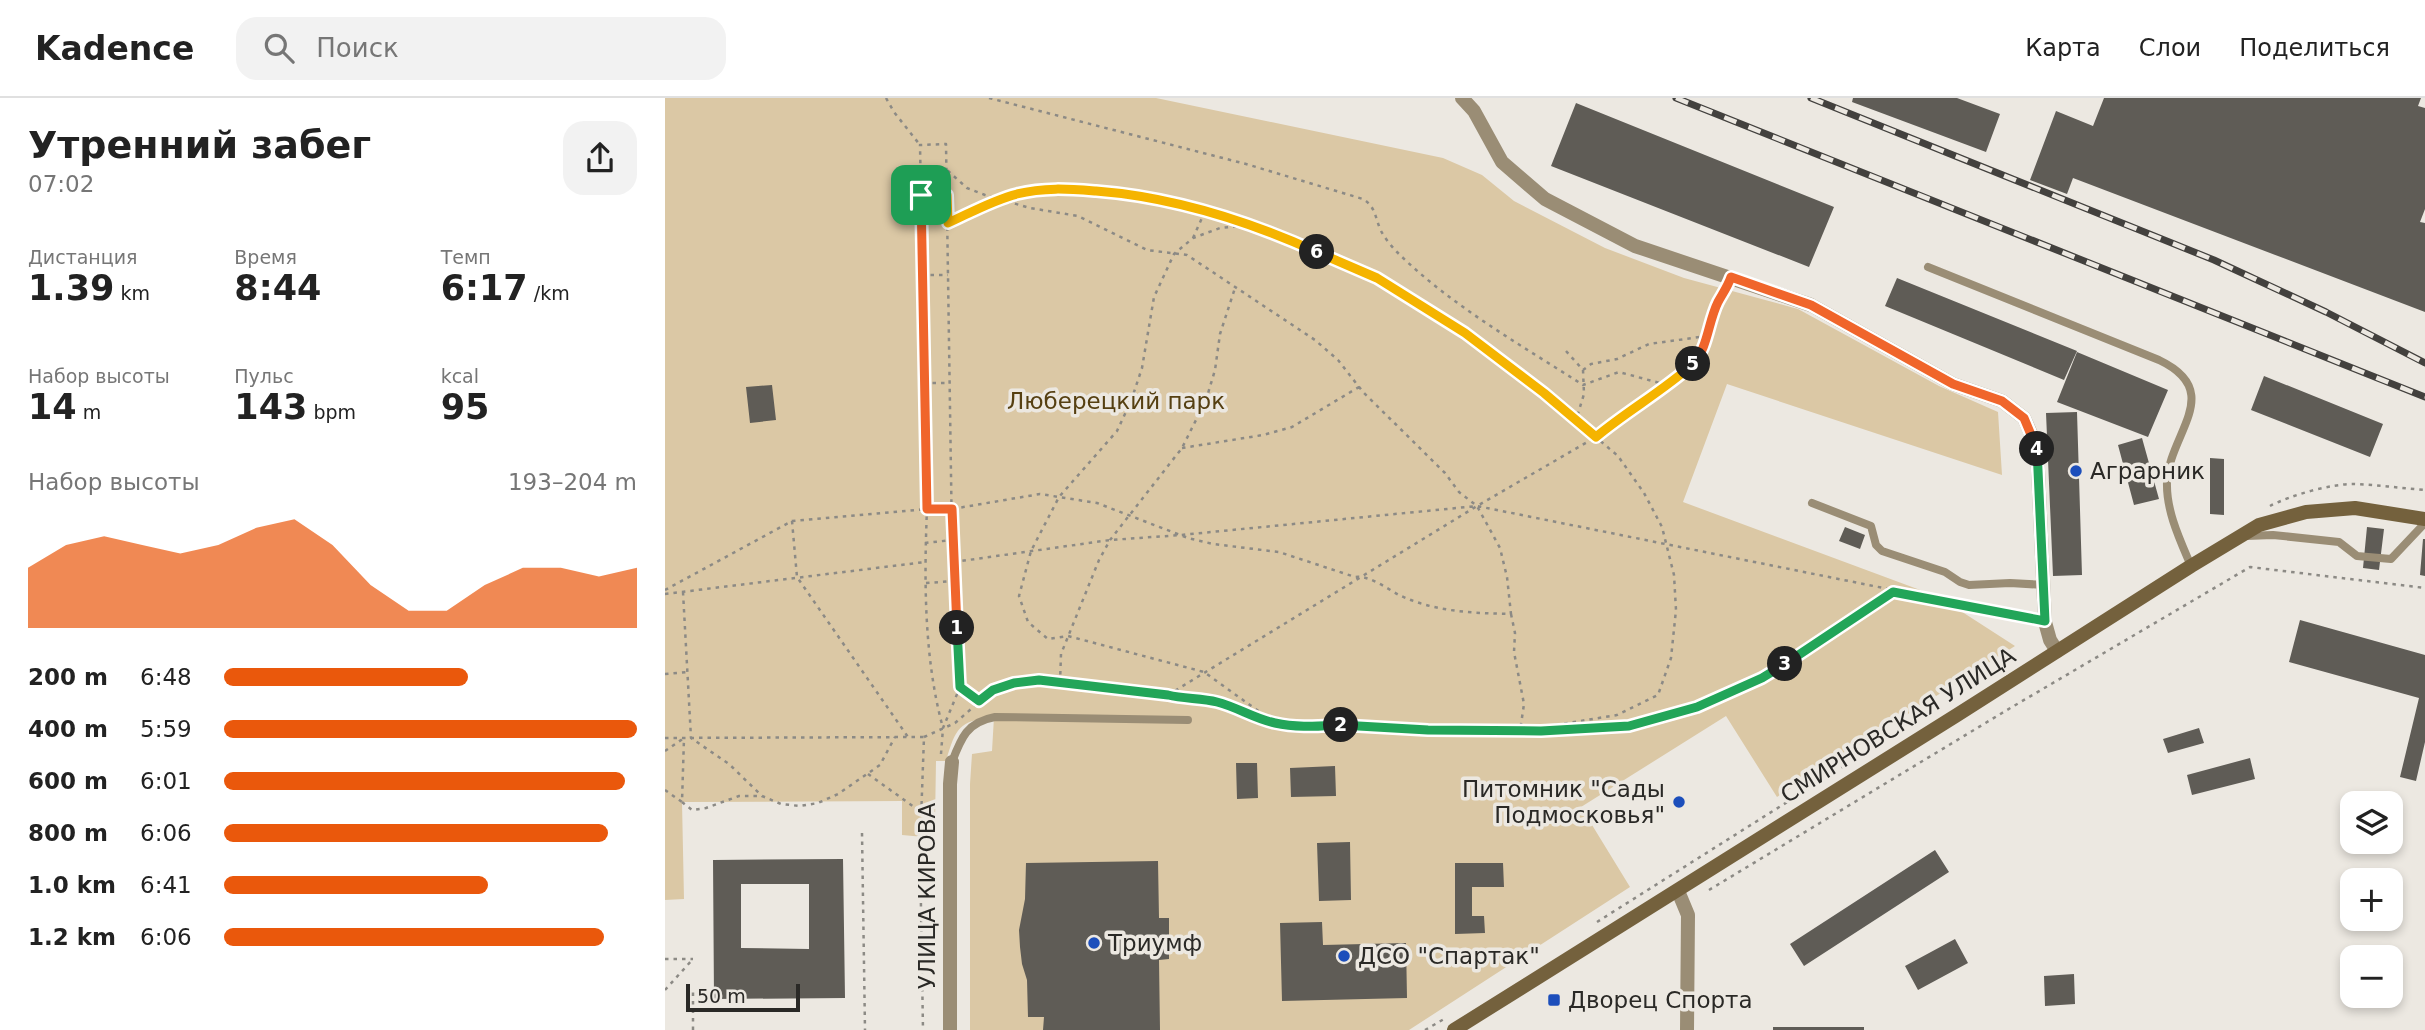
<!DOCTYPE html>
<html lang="ru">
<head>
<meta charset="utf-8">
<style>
  :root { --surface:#fff; --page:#f2f2f2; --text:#222; --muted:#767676; --line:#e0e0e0; --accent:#ea580c }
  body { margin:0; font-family:"DejaVu Sans",sans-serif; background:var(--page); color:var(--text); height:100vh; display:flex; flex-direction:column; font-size:26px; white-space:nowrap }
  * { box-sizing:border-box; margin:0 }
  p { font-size:23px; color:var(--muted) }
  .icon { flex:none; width:38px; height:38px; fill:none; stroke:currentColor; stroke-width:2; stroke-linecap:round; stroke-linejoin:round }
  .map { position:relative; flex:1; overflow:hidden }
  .sheet { display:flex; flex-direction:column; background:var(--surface); width:665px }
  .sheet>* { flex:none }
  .controls { position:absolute; left:1675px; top:693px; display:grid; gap:14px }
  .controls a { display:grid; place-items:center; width:63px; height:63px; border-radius:14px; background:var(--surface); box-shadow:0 4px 10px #0003; font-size:35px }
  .scale { position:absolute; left:21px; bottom:18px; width:114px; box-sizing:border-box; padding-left:7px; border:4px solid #2a2926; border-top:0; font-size:19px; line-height:24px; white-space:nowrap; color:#2a2926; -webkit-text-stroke:5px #ece8e1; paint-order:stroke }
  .pin { position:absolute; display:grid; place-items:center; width:60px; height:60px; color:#fff; margin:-30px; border-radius:14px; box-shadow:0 4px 10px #0006 }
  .km { position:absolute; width:35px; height:35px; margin:-18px; border-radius:50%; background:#222; color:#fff; font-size:19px; line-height:35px; text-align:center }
  .round { display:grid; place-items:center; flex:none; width:74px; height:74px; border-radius:21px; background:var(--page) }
  .overview { display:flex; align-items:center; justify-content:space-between; height:119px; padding:0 28px }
  h1 { font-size:38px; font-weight:800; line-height:52px }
  .figures { display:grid; grid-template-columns:repeat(3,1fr); gap:10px; height:119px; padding:7px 28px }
  .figures div { display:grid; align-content:center }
  .figures b { font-size:35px; font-weight:800 }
  .figures small { font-size:19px; font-weight:400 }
  .figures p { font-size:19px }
  .chart { height:196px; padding:14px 28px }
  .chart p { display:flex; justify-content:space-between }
  .chart svg { width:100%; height:126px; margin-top:7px; fill:var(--accent); opacity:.7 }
  ul { padding:0 28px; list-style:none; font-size:23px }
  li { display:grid; grid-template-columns:112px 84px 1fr; align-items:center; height:52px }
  li i { height:18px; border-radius:9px; background:var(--accent) }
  header { display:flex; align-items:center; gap:42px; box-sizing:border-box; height:98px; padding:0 35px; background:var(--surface); border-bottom:2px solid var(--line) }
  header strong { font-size:33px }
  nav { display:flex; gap:38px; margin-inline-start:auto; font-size:24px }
  .search { width:490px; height:63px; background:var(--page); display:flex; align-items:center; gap:18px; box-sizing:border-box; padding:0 24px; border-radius:21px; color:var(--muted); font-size:26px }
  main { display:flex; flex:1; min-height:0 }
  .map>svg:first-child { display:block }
</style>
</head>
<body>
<header>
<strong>Kadence</strong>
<div class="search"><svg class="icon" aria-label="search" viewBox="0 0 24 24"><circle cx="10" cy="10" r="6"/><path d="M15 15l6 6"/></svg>Поиск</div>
<nav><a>Карта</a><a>Слои</a><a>Поделиться</a></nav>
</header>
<main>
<section class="sheet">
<div class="overview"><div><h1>Утренний забег</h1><p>07:02</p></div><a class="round"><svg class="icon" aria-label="share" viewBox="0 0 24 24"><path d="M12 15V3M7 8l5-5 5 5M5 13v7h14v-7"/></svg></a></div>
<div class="figures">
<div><p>Дистанция</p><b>1.39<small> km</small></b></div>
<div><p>Время</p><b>8:44</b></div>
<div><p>Темп</p><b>6:17<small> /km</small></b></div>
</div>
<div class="figures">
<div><p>Набор высоты</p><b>14<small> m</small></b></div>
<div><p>Пульс</p><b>143<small> bpm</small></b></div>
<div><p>kcal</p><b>95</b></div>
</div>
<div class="chart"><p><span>Набор высоты</span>193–204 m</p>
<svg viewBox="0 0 160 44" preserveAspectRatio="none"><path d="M0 44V23L10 15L20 12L30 15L40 18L50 15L60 9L70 6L80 15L90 29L100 38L110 38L120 29L130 23L140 23L150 26L160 23V44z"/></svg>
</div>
<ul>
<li><b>200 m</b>6:48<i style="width:59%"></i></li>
<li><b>400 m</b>5:59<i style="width:100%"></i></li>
<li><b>600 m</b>6:01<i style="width:97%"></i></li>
<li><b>800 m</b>6:06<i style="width:93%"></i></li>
<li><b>1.0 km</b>6:41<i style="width:64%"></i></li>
<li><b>1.2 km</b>6:06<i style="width:92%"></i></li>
</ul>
</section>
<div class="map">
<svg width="1760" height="932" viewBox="0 0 1760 932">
  <rect width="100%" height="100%" fill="#ece8e1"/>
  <path fill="#dbc8a5" d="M0,0H491L778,60L817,77L849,103L940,150L1019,180L1133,211L1274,288L1333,314L1337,377L1062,286L1018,404L1274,499L1350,548L1112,699L1061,618L916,709L965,789L744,932H305V686L307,656L327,653L329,619C293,623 291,630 281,663H271L270,724L259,739L237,737V703L17,704L19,801L0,802Z"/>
  <path fill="#5f5c56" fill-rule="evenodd" d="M1188,0H1292L1335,16L1321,54L1187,4Z
    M1439,0H1756L1753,8L1760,10V111L1755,124L1760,125V214L1408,80L1402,96L1365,82L1391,13L1428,28Z
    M911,5L1169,109L1144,169L886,68Z
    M1232,180L1412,253L1399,282L1220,208Z
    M1412,254L1503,292L1483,339L1392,304Z
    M1599,278L1718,326L1705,359L1586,312Z
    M107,287L111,322L85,325L81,289Z
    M1412,314L1417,477L1388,478L1381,315Z
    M1477,340L1494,401L1469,407L1453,347Z
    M1545,360L1559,361V417L1545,416Z
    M1180,429L1200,437L1195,451L1174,443Z
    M1702,429L1719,431L1714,472L1698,470Z
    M1758,441H1760V478L1755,477Z
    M1635,522L1760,557V644L1751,683L1735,679L1754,600L1624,564Z
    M1534,630L1539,645L1503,655L1498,641Z
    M1585,660L1590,681L1527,697L1522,677Z
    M571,665H592L593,700L572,701Z
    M670,668L671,698L626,699L625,670Z
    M685,744L686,802L654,803L652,745Z
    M1270,752L1284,774L1139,868L1125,846Z
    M178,761L180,900L49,901L48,762ZM76,786H144V851L76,850Z
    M493,763L494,820H504V861L494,862L495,932H378L379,919H363L362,882L357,866L355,849L354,832L360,801L361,765Z
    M790,765H838L839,789H807V818H819L820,835L790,836Z
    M657,824L658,847L741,845L742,900L617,903L615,825Z
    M1290,841L1303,865L1253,892L1240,868Z
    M1409,876L1410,906L1380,908L1379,878Z
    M1108,929H1199V932H1108Z"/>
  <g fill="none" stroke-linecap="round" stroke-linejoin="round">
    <path stroke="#8c8a85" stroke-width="2.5" stroke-dasharray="3.5 5" stroke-linecap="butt" d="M221,0L229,14L255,47
      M324,0L581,66L698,101C711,109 710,120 716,133C720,140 726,148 732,154C785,207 856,247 918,287L954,274L1002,287
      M256,97H281
      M283,125C305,115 329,101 353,96C415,81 480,99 541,111
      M575,128L601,131L712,180L800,235L879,295L953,358L979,395L997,429L1009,477L1011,512L1006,560L993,597L952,617L854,633L763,632L691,626L650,630L610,625L539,574L403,538L383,541L363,524L354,498L366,453L394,399L452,333L466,303L477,270L489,199L509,156L528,140L555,130Z
      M528,140L541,111L594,129
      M257,177H283
      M901,253L918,272L919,296L911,322
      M918,272L926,266L952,261L984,246L1042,238
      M259,285H284
      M517,350L598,337L627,329L694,289
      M1605,408C1626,397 1665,386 1689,386C1713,387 1736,390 1760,392
      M127,423L132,479L243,639
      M260,445L287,442
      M289,464L445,442L516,437L812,408L1367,520
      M261,485L289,483
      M0,492L127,423L262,411H287L375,396L432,405L523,440L548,446L614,454L690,479C704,477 721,490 734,497C770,514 807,515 846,516L842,479L835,450L812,408L794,394L780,375L698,294L673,262L650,242L522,157L482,152L413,118L365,110L320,97L302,90L282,72
      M18,494L26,640L64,666L97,698L116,706L135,708L153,705L173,696L215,667L230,639
      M0,496L260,464
      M846,516L850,535L849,554L859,606L855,633
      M0,576L23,574
      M395,585L396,556L434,462L445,442L517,350L541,302L550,272L555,236L570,190
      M295,589L314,603
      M503,597L812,408L931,339L959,316L1013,280L1031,264L1037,253L1053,203L1060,195
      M865,633L964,628L1032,609L1111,572L1226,495
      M259,639L290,625L328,592L349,585L374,582L503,597C519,601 536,600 552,604C570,609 587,618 604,624
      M0,640L259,639L255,749L258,932
      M0,653L19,640
      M276,656L278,630L295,589L287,442L281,46L255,47L262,411C259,482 259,561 278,630
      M203,676L256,714
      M0,692L17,704L19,640
      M17,704L27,712L41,710L74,698H96
      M197,735L200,932
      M255,776H269
      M1044,792L1342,612L1585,469L1760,490
      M932,824L1184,665
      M0,861H28
      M0,892L28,861
      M28,932V894
      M760,932L779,921"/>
    <path stroke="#9a8d75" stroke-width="8" d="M1263,169L1494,262C1561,294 1504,335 1502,384C1501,413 1515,442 1526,468
      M1147,405L1206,428L1211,447L1217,453L1280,474L1295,484L1304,487L1345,485L1380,487
      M1581,438L1608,437L1674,444L1692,458L1726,461L1760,425
      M287,664C296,640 302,624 330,619L523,622"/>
    <path stroke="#9a8d75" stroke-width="14" d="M797,0L809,13L837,64L880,101L970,148L1146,207L1288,286L1337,303L1359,320L1372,350L1380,524L1385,542L1392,553
      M1013,793L1023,817L1022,932
      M285,932V686L287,664"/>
    <path stroke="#74613d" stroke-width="14" d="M789,932L1292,617L1526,468L1594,427L1641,414L1690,410L1760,421"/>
    <defs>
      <path id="rail" d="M1011,0L1760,299
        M1146,0L1549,162L1661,214L1760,265"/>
    </defs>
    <use href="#rail" stroke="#43413e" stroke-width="7"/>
    <use href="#rail" stroke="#ece8e1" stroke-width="4.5" stroke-dasharray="13" stroke-linecap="butt"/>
  </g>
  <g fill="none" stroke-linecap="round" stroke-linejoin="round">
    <defs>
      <path id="split-1" d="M256,97L262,411H287L292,530"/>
      <path id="split-2" d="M292,530L295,589L314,603L328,592L349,585L374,582L503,597C519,601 536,600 552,604C572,609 590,621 610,625C632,630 654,628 676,627"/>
      <path id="split-3" d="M676,627L763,632L876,633L964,628L1032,609L1097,580L1120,566"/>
      <path id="split-4" d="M1120,566L1228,494L1380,523L1372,351"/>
      <path id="split-5" d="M1028,266C1043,250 1043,224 1053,204C1058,195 1063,188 1066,179L1146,207L1288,286L1337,303L1359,320L1372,351"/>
      <path id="split-6" d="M652,154L712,180L800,235L879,295L931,339C962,313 998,293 1028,266"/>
      <path id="split-7" d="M256,97H282L283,125C305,115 328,102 352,96C379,89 404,91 431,93C509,99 581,122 652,154"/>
    </defs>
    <use href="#split-1" stroke="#fff" stroke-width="14"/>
    <use href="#split-2" stroke="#fff" stroke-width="14"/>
    <use href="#split-3" stroke="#fff" stroke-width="14"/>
    <use href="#split-4" stroke="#fff" stroke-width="14"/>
    <use href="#split-5" stroke="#fff" stroke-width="14"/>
    <use href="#split-6" stroke="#fff" stroke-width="14"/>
    <use href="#split-7" stroke="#fff" stroke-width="14"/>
    <use href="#split-1" stroke="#f0652b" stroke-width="9"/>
    <use href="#split-2" stroke="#22a559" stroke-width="9"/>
    <use href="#split-3" stroke="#22a559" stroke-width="9"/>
    <use href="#split-4" stroke="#22a559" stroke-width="9"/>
    <use href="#split-5" stroke="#f0652b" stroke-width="9"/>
    <use href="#split-6" stroke="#f5b400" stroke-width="9"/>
    <use href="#split-7" stroke="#f5b400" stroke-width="9"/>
  </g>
  <g fill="#1c4ebb" stroke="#ece8e1" stroke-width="2.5">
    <circle cx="1411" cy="373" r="7"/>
    <circle cx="1014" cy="704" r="7"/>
    <circle cx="429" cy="845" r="7"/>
    <circle cx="679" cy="858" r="7"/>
    <rect x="882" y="895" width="14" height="14" rx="3.5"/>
  </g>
  <g text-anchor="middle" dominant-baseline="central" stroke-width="7" stroke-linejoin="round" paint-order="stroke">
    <g font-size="23" fill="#564012" stroke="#ece8e1">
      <text x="451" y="303">Люберецкий парк</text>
    </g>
    <g font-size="23" fill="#2a2926" stroke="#ece8e1" text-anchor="start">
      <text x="1425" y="373">Аграрник</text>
      <text x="1000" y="691" text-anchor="end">Питомник "Сады<tspan x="1000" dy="26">Подмосковья"</tspan></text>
      <text x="443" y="845">Триумф</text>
      <text x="693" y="858">ДСО "Спартак"</text>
      <text x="903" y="902">Дворец Спорта</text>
    </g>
    <g font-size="23" fill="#2a2926" stroke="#ece8e1">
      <text transform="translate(1233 627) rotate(-32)">СМИРНОВСКАЯ УЛИЦА</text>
      <text transform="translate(262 798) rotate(-90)">УЛИЦА КИРОВА</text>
    </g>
  </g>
</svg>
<div class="controls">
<a><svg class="icon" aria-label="layers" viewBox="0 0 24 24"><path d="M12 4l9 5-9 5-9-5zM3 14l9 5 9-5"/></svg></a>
<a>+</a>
<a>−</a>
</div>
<div class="scale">50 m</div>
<div class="pin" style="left:256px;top:97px;background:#1e9e55"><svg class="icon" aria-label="arrive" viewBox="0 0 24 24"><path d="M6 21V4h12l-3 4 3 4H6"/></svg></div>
<b class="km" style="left:292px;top:530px">1</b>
<b class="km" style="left:676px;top:627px">2</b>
<b class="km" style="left:1120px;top:566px">3</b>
<b class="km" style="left:1372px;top:351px">4</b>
<b class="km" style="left:1028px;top:266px">5</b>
<b class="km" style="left:652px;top:154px">6</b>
</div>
</main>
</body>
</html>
